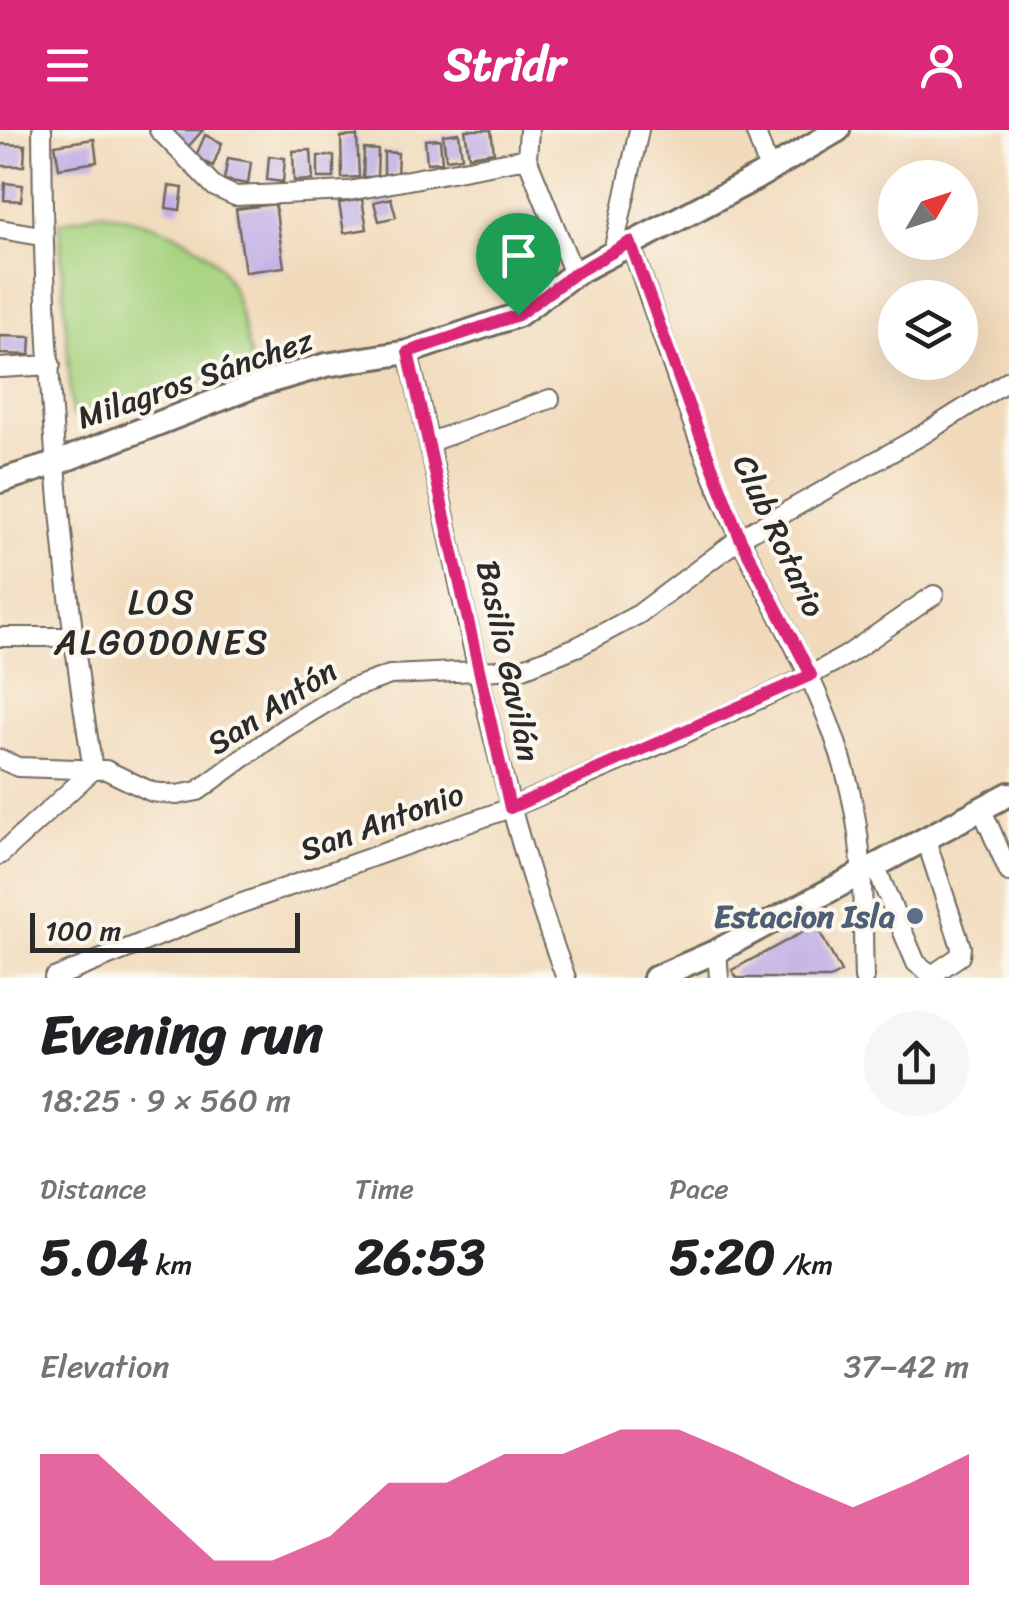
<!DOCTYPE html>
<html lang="en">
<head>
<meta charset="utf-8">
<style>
  :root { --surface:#fff; --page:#f6f6f6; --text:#202124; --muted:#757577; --accent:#db2777 }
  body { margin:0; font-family:Sriracha,sans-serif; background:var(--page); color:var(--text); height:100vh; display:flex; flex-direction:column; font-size:38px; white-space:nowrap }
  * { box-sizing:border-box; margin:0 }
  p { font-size:32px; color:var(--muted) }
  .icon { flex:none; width:55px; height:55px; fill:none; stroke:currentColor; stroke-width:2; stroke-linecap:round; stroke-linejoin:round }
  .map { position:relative; height:848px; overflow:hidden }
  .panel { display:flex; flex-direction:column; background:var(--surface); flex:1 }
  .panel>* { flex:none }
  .needle { width:65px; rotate:51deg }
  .buttons { position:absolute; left:878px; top:30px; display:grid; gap:20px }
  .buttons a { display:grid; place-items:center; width:100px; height:100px; border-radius:50%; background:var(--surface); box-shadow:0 10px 40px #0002; font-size:50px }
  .scale { position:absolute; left:30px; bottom:25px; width:270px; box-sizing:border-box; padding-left:10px; border:5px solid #2b2b2b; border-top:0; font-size:28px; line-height:35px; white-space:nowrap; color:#2b2b2b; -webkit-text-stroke:8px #fbf7ec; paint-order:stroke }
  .pin { position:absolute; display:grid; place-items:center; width:85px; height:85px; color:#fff; margin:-102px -42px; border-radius:50% 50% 50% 0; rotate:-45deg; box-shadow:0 0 10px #0007 }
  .pin .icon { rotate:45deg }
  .round { display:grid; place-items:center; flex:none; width:105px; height:105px; border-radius:52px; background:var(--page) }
  .headline { display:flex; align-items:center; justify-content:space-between; height:170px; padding:0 40px }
  h1 { font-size:55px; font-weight:700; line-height:75px }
  .metrics { display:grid; grid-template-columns:repeat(3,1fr); gap:15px; height:170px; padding:10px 40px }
  .metrics div { display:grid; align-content:center }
  .metrics b { font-size:50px; font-weight:700 }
  .metrics small { font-size:28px; font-weight:400 }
  .metrics p { font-size:28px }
  .chart { height:280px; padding:20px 40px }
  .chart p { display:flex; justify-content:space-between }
  .chart svg { width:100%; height:180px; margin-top:10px; fill:var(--accent); opacity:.7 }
  header { display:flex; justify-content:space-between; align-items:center; height:130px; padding:0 40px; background:var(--accent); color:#fff; font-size:45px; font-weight:700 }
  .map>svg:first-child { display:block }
</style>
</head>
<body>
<header><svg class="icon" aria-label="menu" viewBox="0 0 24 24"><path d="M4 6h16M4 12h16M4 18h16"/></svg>Stridr<svg class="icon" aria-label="person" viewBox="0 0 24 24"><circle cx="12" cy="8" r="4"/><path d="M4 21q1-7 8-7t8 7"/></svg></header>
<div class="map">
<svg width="1009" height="848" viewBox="0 0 1009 848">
  <rect width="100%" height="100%" fill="#fbf7ec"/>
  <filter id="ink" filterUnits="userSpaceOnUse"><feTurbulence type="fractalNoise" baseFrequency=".01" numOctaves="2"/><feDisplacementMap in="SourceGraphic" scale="20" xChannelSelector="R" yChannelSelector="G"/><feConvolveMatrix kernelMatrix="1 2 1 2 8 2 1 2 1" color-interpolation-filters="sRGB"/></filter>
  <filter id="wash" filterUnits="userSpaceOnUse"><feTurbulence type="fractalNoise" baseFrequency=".0048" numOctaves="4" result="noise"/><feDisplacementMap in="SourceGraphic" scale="40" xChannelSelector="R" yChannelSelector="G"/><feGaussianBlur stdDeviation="2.25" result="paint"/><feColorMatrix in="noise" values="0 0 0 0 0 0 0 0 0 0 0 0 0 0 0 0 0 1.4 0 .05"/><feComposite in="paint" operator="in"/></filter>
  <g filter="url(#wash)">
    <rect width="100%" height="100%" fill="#f1dabb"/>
    <path fill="#a7d380" stroke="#697f56" stroke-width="2.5" d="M101,82C151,93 210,106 232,158C242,181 245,210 252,234L83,291L72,285L59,93Z"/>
    <g id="blocks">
      <path fill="#bfade5" d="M174,0H203L186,19L170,4Z
        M465,0H491L494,22L469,26Z
        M459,3L462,27L446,29L443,5Z
        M205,5L222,13L213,36L195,28Z
        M357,6L359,47L342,48L341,7Z
        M94,9L97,32L59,38L55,15Z
        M440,9L442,32L427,33L425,10Z
        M0,14L25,15L24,36H0Z
        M364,19L378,20L377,47H363Z
        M311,20L313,50L294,51L293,21Z
        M384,22L398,23L397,46H384Z
        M269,26L285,28L283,52L267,50Z
        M318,26H334V48H318Z
        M228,28L251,32L248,54L224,50Z
        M5,53L23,55L21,71L4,70Z
        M169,56L183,58L180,80L166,78Z
        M391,68L396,87L379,91L374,72Z
        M362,69L367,99L344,103L339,73Z
        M275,74L284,137L245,142L236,79Z
        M0,206L31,207L30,225L0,224Z
        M816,795L841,842L830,848H737L732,840Z"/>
    </g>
  </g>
  <g filter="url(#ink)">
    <use href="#blocks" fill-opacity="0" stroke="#70685d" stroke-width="2.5"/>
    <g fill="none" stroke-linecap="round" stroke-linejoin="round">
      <defs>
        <path id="minor" d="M42,0C43,215 58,428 93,640
          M159,0L215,57L235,66L349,61L527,28
          M529,0L527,28L574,144
          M755,0L769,40
          M0,99L41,106
          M630,112C665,211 696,315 741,410C783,497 834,578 853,674C865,730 862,791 864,848
          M613,122L639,0
          M408,222C459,431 489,646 566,848
          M0,238L51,235
          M430,312L550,269
          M0,507H71
          M0,629L18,637L106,640L152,662L177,665L198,661L283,599L347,560L390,545L521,539L579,516L639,484L740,408L922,305L1009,250
          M982,680L1009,742
          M0,725L93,640
          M876,738L916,833L932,845L960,826L961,817L926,710
          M717,821L719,848
          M54,848L231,777L510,678L675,608L811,545L847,525L934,465"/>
        <path id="major" d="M0,351L54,334L257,255L326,235L408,222L518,185L574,144L756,48L838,0
          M655,848L717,821L1009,664"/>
      </defs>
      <use href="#minor" stroke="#70685d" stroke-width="22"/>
      <use href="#major" stroke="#70685d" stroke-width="28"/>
      <use href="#minor" stroke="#fff" stroke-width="18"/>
      <use href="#major" stroke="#fff" stroke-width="22"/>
    </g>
  </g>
  <g fill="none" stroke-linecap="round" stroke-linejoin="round" filter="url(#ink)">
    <defs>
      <path id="route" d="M630,112L688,274L740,408L811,545L510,678L408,222L518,185L574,144Z"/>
    </defs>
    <use href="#route" stroke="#fff" stroke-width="20"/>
    <use href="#route" stroke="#db2777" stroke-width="12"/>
  </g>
  <circle fill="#5c6f8a" stroke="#fbf7ec" stroke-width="4" cx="915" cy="786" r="10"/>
  <g text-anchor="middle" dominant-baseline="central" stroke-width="8" stroke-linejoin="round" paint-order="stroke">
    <g font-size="32" fill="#2b2b2b" stroke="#fbf7ec">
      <text transform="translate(195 249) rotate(-19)">Milagros Sánchez</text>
      <text transform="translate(779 406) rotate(65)">Club Rotario</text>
      <text transform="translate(508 531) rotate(78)">Basilio Gavilán</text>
      <text transform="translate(272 577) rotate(-33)">San Antón</text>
      <text transform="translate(382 692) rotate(-20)">San Antonio</text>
    </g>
    <g font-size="32" font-weight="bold" fill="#4e5e75" stroke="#fbf7ec" text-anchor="end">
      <text x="895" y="786">Estacion Isla</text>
    </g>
    <g font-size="35" letter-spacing="2.5" fill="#2b2b2b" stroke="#fbf7ec">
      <text x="162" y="472">LOS<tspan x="162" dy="40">ALGODONES</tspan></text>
    </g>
  </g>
</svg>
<div class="buttons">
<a><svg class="needle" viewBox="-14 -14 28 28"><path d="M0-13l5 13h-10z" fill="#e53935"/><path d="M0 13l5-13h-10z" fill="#757577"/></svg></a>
<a><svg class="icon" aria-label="layers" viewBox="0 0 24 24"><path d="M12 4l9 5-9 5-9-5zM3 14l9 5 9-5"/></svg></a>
</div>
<div class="scale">100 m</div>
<div class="pin" style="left:518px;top:185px;background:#1e9e55"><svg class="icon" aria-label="arrive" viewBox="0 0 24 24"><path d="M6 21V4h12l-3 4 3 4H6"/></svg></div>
</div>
<section class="panel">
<div class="headline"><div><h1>Evening run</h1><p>18:25 · 9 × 560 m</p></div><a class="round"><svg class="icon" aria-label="share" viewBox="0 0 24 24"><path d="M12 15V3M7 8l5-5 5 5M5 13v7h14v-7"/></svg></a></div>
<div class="metrics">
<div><p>Distance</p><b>5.04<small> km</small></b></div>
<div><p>Time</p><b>26:53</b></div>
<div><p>Pace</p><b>5:20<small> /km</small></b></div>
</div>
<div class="chart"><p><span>Elevation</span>37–42 m</p>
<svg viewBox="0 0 160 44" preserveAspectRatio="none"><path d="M0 44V12L10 12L20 25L30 38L40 38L50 32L60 19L70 19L80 12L90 12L100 6L110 6L120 12L130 19L140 25L150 19L160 12V44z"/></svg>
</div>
</section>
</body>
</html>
